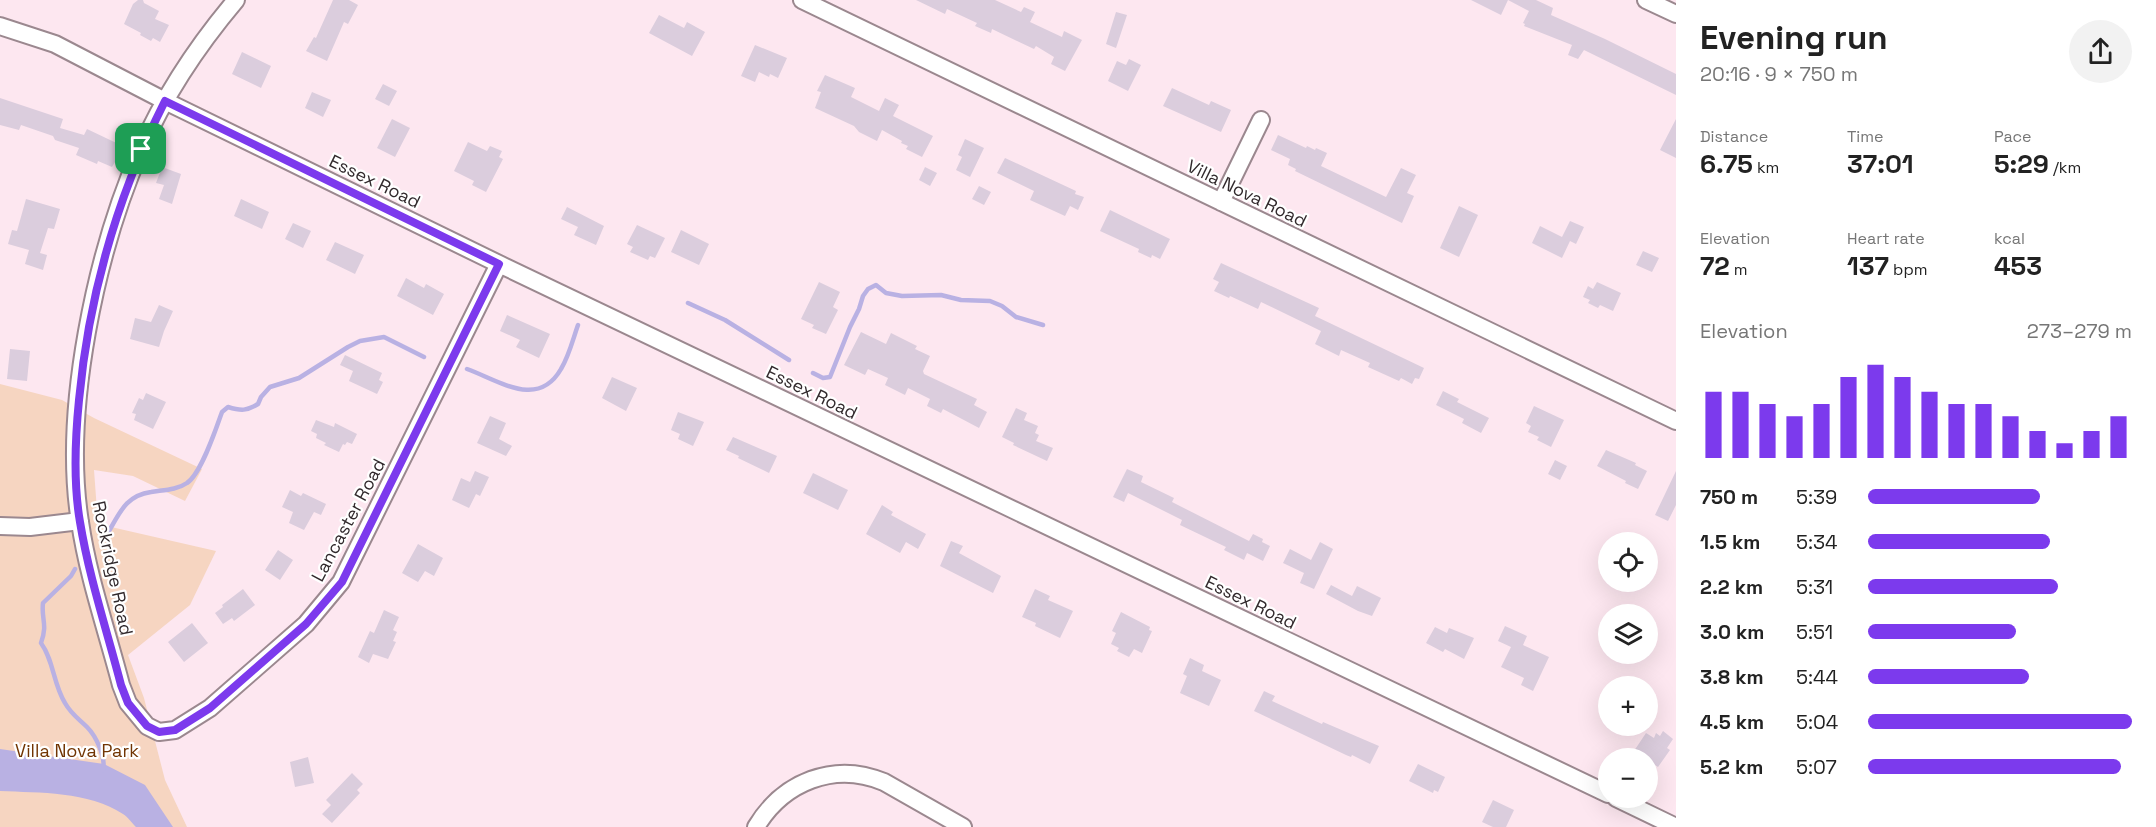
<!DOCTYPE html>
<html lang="en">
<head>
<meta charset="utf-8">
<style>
  :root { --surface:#fff; --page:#f2f2f2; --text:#222; --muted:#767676; --accent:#7c3aed }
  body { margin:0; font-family:"Space Grotesk",sans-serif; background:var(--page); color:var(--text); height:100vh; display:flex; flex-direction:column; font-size:22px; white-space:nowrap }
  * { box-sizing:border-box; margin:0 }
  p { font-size:20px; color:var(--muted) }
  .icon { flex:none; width:33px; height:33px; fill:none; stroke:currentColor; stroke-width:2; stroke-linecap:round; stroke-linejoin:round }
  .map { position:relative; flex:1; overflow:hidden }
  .side { display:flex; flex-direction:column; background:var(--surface); width:480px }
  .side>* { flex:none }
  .controls { position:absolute; left:1598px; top:532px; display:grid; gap:12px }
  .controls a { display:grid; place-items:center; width:60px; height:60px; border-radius:50%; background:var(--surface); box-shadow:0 6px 24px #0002; font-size:30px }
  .pin { position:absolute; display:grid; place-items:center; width:51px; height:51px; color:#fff; margin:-26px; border-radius:12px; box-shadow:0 3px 9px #0006 }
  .round { display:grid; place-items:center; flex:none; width:63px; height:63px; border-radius:32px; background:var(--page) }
  .headline { display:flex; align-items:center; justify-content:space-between; height:102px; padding:0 24px }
  h1 { font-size:33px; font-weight:800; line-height:45px }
  .stats { display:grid; grid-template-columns:repeat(3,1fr); gap:9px; height:102px; padding:6px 24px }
  .stats div { display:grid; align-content:center }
  .stats b { font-size:26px; font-weight:800 }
  .stats small { font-size:16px; font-weight:400 }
  .stats p { font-size:16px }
  .chart { height:168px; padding:12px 24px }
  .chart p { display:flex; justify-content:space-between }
  .chart svg { width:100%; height:108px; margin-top:6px; stroke:var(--accent); stroke-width:6 }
  ul { padding:0 24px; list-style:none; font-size:20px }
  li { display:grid; grid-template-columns:96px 72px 1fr; align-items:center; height:45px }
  li i { height:15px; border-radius:8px; background:var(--accent) }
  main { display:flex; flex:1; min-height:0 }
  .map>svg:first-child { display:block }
</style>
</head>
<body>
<main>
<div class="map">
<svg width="1676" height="827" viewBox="0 0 1676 827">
  <rect width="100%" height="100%" fill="#fde7f0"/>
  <path fill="#f6d5c1" d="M0,384L62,400L94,418L202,469L185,501L133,476L94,470L98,524L216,551L190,605L128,655L144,698L165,780L187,827H0Z"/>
  <path fill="#b9b1e3" d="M0,749L104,764L145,785L173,827H136C132,823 128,817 123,814C88,791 40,793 0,791Z"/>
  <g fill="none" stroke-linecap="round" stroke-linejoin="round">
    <path stroke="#b9b1e3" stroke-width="4.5" d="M688,303L725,320L789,360
      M467,369C500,381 538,409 561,369C569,356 573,339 578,325
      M813,373L823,378L830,377L850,327L859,309L863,296L868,289L876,285L886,293L902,296L941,295L961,300L990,301L1002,306L1016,317L1043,325
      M104,539C118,519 122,496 151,492C163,490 177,490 187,483C201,474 216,429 222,412L228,407C241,411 247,411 258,404L261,397L270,387L299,378L348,347L360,341L384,337L424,357
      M75,569L71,576L43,603C41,619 48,624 41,643C54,661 53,684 65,703C71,714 79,719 87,727C96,736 106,757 103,770"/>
  </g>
  <path fill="#dbcddd" d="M138,0H143L144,3L159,11L155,19L169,25L160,42L153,38L151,41L140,35L141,33L124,24L133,4Z
    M333,0H349L358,5L348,24L344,22L327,61L306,51L314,37L316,38Z
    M916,0H995L1021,12L1024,7L1035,12L1030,22L1062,37L1064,31L1082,40L1065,71L1051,64L1054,57L1036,46L1034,49L992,29L991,33L975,26L977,23L947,9L945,14Z
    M1471,0H1536L1553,8L1551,15L1605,39L1676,74V95L1584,50L1578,59L1568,55L1572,45L1524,26L1525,24L1523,23L1529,11L1508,0L1501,15Z
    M1116,12L1127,15L1116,48L1106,44Z
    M659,15L684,28L687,22L705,32L692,56L649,33Z
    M755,45L787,58L778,78L770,74L769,77L759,72L755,82L741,76Z
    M242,52L271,66L261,88L232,74Z
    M1129,59L1141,65L1128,91L1108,81L1117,61L1126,65Z
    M825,75L855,88L851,97L879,111L885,98L899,105L893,116L933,136L922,157L906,149L908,146L901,143L902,141L882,130L877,141L859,132L854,126L815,108L821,92L817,91Z
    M383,84L397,91L389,106L375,99Z
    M1172,88L1209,105L1211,101L1231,110L1221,132L1163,106Z
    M312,92L331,100L323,117L305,108Z
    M0,98L63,119L60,128L84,135L87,129L129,149L122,165L115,162L112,167L98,161L97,164L76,155L79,148L55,140L53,136L21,125L19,130L0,125Z
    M392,119L410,128L395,157L377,148Z
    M1676,119V158L1660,150Z
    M1278,135L1306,148L1307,146L1315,150L1316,148L1327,153L1321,166L1386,197L1401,168L1416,175L1407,193L1414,196L1402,223L1295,171L1296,169L1288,165L1290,159L1271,150Z
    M965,139L984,148L970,177L956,170L962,157L958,155Z
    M468,142L487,151L490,146L502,151L499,157L503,159L486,192L472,185L474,181L454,171Z
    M1005,158L1076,191L1075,194L1084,197L1078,210L1070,206L1065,216L1030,200L1034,191L997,173Z
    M162,167L181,174L172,204L159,199L164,185L156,183Z
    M925,167L937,173L930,186L919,180Z
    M979,186L991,192L984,205L972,199Z
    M26,199L60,209L54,229L48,228L40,253L47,255L43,270L25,264L29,250L8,244L12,230L17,231Z
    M241,199L269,212L262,229L234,216Z
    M1459,206L1478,215L1459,257L1440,248Z
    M567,207L604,226L596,245L574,235L578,227L561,219Z
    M1110,210L1170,239L1160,259L1152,255L1151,258L1138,252L1139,249L1100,231Z
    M1570,221L1584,227L1576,244L1570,241L1562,258L1532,243L1540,226L1562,237Z
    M293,223L311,231L303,248L285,239Z
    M637,225L665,238L655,258L650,256L648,260L630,252L633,247L627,244Z
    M681,230L709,244L699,265L671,252Z
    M335,242L364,255L355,274L326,260Z
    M1643,251L1659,258L1652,272L1636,265Z
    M1221,263L1319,308L1315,316L1424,368L1419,379L1415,378L1412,384L1401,378L1399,381L1368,367L1370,363L1341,350L1339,356L1315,344L1321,331L1261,302L1258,309L1230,296L1229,298L1214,291L1219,282L1213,279Z
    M406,278L424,288L426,284L444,294L433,315L397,296Z
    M819,282L840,292L833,307L838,310L826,334L812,328L814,325L801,319Z
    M1597,282L1621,293L1613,311L1600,305L1598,308L1588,303L1590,300L1583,297L1588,286L1593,289Z
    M159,305L173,311L164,331L159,347L130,339L135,318L151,322Z
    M507,315L550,334L539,358L516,347L520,340L500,331Z
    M861,332L886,344L891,333L917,346L915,349L930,356L923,371L924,374L977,399L974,405L987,412L979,428L943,409L941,413L927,406L930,399L908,388L905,395L885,385L888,378L868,369L865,375L844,365Z
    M10,349L30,351L27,381L7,379Z
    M345,355L382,373L379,380L383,382L377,394L349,381L353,371L340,365Z
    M612,377L637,388L626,411L602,398Z
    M1443,391L1459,399L1457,402L1489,418L1481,433L1462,423L1464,419L1436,405Z
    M146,393L166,402L153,429L134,420L136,414L132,413L139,398L143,400Z
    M1534,406L1564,420L1551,447L1537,440L1539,437L1528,432L1531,426L1526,423Z
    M1016,408L1027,413L1024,420L1038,426L1035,433L1039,435L1036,441L1053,448L1047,461L1013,445L1014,443L1002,437Z
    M678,412L704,422L693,446L678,439L680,434L671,430Z
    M490,416L506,423L499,439L512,446L506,456L477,443Z
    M316,420L334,427L335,423L357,434L352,444L347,442L345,445L343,444L339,452L324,445L326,443L316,438L317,434L311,431Z
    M733,437L777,456L769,473L738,458L739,456L726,450Z
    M1606,450L1636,463L1635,465L1647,471L1638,489L1625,483L1626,481L1597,466Z
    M1555,460L1567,466L1560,480L1548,474Z
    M1127,469L1143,476L1141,482L1174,498L1172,502L1249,541L1253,534L1263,539L1262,542L1270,546L1263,561L1247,553L1244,560L1224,550L1226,547L1180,525L1182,520L1128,493L1124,502L1113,497Z
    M475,471L489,477L480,496L476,494L469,508L452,500L461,478L470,482Z
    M1676,471V505L1668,521L1655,515Z
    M813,473L848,490L838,510L803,493Z
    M290,490L301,496L303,493L326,504L321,515L314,512L304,530L289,523L293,512L282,507Z
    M882,505L893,512L891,515L926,534L918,549L906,542L900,553L866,534Z
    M951,541L963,546L959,553L1001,576L993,593L940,566Z
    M1320,542L1333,549L1314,589L1300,583L1304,573L1283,563L1290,549L1311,560Z
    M418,544L443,558L434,576L425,571L418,582L402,573Z
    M278,550L293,560L280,580L265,570Z
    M1331,585L1352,596L1357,586L1381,598L1372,616L1358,611L1326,594Z
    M243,589L255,605L234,621L232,618L223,624L215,613L223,607L222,605Z
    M1035,589L1050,596L1048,600L1073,611L1060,638L1035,626L1036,623L1022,617Z
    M384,610L399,617L393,630L397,632L393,641L396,642L388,659L373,654L369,663L358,657L370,631L374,633Z
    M1121,612L1150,627L1149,630L1152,631L1142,653L1134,649L1129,657L1117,651L1119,648L1111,644L1116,633L1112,631Z
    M192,623L208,643L184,662L168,642Z
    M1505,626L1527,636L1523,645L1549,657L1533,691L1521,685L1524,678L1501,667L1511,647L1498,641Z
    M1435,627L1447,633L1449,628L1474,638L1464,659L1445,649L1443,652L1426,643Z
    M1190,658L1204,665L1202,671L1221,680L1209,706L1180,693L1187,676L1183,674Z
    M1264,691L1275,696L1272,701L1322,724L1323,722L1379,746L1370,764L1352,755L1351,757L1346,755L1254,711Z
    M1663,731L1673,739L1667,748L1670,750L1658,767L1634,751L1646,733L1654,738L1656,733L1660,736Z
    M308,757L314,783L295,787L290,762Z
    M1418,764L1445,777L1438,792L1434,790L1433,793L1409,781Z
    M352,773L363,784L357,790L360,793L332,823L322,814L331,805L326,800Z
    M1493,800L1514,810L1506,827H1493L1482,822Z"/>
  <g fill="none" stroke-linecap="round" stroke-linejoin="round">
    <defs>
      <path id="minor" d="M236,0C198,45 165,94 141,149C96,252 62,410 80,522C88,577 107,631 121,685L128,703L147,726L159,732L175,730L210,708L306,624L341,582L499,264
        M802,0L1676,421
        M1646,0L1676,14
        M0,26L55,44L165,101L499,264L1608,794
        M1221,202L1261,120
        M0,526L30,527L80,521
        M1616,798L1676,827
        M756,827C783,782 834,761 884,782L963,827"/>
    </defs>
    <use href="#minor" stroke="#9b888f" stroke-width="20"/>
    <use href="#minor" stroke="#fff" stroke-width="16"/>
  </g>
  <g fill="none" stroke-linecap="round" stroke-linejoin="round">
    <defs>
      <path id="route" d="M165,101L499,264L342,582L306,624L210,708L175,730L159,732L147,726L128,703L121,685C107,631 89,577 80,522C73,482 75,440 79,400C89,293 117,196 165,101Z"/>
    </defs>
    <use href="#route" stroke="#fff" stroke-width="12"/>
    <use href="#route" stroke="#7c3aed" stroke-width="8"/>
  </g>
  <g text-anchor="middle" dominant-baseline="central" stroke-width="4.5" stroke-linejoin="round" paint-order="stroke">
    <g font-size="18" fill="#31292c" stroke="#fff">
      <text transform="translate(375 181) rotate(26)">Essex Road</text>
      <text transform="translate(1247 193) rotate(26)">Villa Nova Road</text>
      <text transform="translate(812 392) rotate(26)">Essex Road</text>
      <text transform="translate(348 520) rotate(-62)">Lancaster Road</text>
      <text transform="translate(113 568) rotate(78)">Rockridge Road</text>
      <text transform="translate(1251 602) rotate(26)">Essex Road</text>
    </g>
    <g font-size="18" fill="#713503" stroke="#fff">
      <text x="77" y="750">Villa Nova Park</text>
    </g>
  </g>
</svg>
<div class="controls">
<a><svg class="icon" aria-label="locate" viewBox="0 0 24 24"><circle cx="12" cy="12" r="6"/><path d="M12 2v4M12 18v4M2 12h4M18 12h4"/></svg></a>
<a><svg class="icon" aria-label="layers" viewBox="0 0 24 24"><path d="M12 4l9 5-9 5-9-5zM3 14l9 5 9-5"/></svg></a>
<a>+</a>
<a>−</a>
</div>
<div class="pin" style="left:141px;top:149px;background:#1e9e55"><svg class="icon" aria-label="arrive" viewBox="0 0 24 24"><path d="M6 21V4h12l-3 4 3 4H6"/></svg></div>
</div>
<section class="side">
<div class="headline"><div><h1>Evening run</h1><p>20:16 · 9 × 750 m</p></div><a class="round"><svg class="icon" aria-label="share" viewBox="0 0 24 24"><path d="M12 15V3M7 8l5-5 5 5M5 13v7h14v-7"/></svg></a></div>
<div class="stats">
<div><p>Distance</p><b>6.75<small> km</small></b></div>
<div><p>Time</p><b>37:01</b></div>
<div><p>Pace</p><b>5:29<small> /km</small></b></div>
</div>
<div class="stats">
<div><p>Elevation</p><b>72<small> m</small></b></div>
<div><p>Heart rate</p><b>137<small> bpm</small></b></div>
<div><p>kcal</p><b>453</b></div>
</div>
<div class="chart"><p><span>Elevation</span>273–279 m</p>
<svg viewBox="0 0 160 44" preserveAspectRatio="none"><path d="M5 44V17M15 44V17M25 44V22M35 44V27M45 44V22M55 44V11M65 44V6M75 44V11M85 44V17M95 44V22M105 44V22M115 44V27M125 44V33M135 44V38M145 44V33M155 44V27"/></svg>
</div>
<ul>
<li><b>750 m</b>5:39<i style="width:65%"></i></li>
<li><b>1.5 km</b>5:34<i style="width:69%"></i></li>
<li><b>2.2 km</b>5:31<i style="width:72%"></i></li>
<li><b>3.0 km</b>5:51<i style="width:56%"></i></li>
<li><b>3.8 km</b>5:44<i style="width:61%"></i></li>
<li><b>4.5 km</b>5:04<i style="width:100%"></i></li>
<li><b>5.2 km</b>5:07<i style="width:96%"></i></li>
</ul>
</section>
</main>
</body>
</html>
